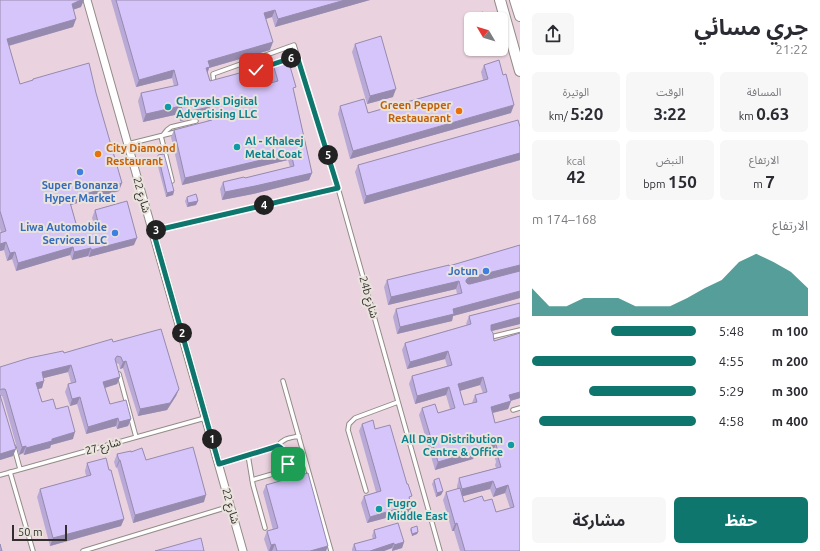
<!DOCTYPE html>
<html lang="ar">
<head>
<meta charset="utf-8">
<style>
  :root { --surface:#fff; --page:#f7f7f7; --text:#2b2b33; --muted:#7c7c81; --accent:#0f766e }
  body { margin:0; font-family:Ubuntu,"Noto Sans Arabic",sans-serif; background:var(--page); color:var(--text); direction:rtl; height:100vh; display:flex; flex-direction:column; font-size:15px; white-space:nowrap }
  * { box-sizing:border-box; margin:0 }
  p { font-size:13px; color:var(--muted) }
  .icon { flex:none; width:22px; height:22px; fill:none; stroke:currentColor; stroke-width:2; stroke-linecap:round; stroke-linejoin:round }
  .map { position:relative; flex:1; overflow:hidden; direction:ltr }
  .sheet { display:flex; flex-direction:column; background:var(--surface); width:300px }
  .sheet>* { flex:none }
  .needle { width:26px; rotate:308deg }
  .buttons { position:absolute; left:464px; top:12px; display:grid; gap:8px }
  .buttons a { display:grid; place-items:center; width:44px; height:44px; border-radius:6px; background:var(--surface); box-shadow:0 1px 3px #0004; font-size:20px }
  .scale { position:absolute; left:12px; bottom:10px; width:55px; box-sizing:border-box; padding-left:4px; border:2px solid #312e2c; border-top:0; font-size:11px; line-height:14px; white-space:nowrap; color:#312e2c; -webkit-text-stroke:3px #e9e3dc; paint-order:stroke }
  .pin { position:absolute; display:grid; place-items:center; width:34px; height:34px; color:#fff; margin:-17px; border-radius:8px; box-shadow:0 2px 6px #0006 }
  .km { position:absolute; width:20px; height:20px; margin:-10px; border-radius:50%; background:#222; color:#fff; font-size:11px; line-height:20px; text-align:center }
  .round { display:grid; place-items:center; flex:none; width:42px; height:42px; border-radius:6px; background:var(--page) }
  .headline { display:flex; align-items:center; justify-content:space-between; height:68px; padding:0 12px }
  h1 { font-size:22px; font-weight:700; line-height:30px }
  .figures { display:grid; grid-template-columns:repeat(3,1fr); gap:6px; height:68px; padding:4px 12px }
  .figures div { display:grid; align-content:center; border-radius:6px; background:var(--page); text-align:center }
  .figures b { font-size:17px; font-weight:700 }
  .figures small { font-size:11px; font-weight:400 }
  .figures p { font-size:11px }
  .chart { height:112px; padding:8px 12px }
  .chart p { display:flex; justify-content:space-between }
  .chart svg { width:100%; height:72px; margin-top:4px; fill:var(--accent); opacity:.7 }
  .button { display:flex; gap:8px; margin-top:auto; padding:8px 12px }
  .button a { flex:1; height:46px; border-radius:6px; background:var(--accent); color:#fff; font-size:16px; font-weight:700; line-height:46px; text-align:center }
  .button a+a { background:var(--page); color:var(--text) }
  ul { padding:0 12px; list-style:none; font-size:13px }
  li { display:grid; grid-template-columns:64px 48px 1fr; align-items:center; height:30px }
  li i { height:10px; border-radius:5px; background:var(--accent) }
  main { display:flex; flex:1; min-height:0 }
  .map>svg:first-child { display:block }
</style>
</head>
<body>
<main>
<section class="sheet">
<div class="headline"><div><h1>جري مسائي</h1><p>21:22</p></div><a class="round"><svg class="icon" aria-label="share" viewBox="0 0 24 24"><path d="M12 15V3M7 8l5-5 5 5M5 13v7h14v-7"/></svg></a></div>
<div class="figures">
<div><p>المسافة</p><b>0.63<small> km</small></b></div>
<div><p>الوقت</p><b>3:22</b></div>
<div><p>الوتيرة</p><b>5:20<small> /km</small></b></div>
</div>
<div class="figures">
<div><p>الارتفاع</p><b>7<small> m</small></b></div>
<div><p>النبض</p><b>150<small> bpm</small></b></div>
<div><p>kcal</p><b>42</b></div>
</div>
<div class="chart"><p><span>الارتفاع</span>168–174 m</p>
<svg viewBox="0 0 160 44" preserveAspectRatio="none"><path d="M0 44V27L10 38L20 38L30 33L40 33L50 33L60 38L70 38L80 38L90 33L100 27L110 22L120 11L130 6L140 11L150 17L160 27V44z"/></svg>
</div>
<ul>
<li><b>100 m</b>5:48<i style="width:52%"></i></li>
<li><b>200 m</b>4:55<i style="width:100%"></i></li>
<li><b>300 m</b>5:29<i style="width:65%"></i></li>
<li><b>400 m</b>4:58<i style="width:96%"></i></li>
</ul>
<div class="button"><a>حفظ</a><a>مشاركة</a></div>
</section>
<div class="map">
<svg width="520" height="551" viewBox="0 0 520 551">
  <rect width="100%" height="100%" fill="#e9e3dc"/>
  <path fill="#ead3de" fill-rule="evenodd" d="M0,0H520V551H0ZM471,19H501V49H471Z"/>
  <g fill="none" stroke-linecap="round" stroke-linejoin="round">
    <defs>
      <path id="lane" d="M285,60L297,56
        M258,69L275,63
        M214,84L213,74L294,45L338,188L440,551
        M163,135L167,130L171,127L196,121
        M161,136L172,181
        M128,144L176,132
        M153,231L338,188
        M491,337L520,330
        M119,374L136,437
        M283,381L331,551
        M513,410L520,408
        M278,446C283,438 290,438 299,436
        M14,447L20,469
        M248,455L253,485L265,528
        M219,464L276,446C280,446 282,447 284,450L287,464V469L283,471L252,480
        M10,472L33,551
        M0,475L205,418
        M366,491L348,430L349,424L355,418L398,402
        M83,551L231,506"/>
      <path id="street" d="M87,0L243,551"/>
      <path id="secondary" d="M500,0L520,71
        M515,0L520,16"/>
    </defs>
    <use href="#lane" stroke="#928c86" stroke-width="5.5"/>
    <use href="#street" stroke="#928c86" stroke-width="9"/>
    <use href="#secondary" stroke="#928c86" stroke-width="12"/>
    <use href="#lane" stroke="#fff" stroke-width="3.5"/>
    <use href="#street" stroke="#fff" stroke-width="7"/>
    <use href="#secondary" stroke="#fff" stroke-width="10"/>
  </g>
  <path fill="#b8a9d7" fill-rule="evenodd" d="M0,0L81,7L73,10L76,19L73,27L9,46L20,84L32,81L33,79L119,191L71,205L77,227L94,223L92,218L95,210L134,245L89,257L88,256L72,260L70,255L16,271L12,259L7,261L4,250L0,251V233H1L0,228Z
    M111,0H370L275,27L272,17L266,19L270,50L209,68L207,74L210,81L267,84L273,83L269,69L272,61L294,92L312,173L309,180L253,194L222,200L220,189L223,182L245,178L290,167L288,160L182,185L171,137L174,130L208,121L206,115L180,121L179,114L143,122L138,101L141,93L174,86L172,78L136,87Z
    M472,15L485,19H471V26L469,21Z
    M355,44L393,97L367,104L352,52Z
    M484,65L511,113L350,159L338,114L340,106L368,113L483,80L481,72Z
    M520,127V160L364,204L355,172L358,165Z
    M158,155L174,191L173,195L166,197L156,159Z
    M187,197L198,201L196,205L187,207L185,201Z
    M520,245V298L453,316L452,321L397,334L393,317L396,309L457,294L456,289L388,305L384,287L387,280L449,266Z
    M520,303V324L491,331L494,341L520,333V398L511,401L508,409L493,413L495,423L520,416V551H460L454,531H452L443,500L446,492L457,489V486L459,478L496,468L495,465L496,462L493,451L474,457L473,459L435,470L419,415L422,408L438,413L450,409L446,395L415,404L409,384L412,376L447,366L445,359L407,369L402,350L405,343L467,325L466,324L469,316ZM480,385L483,393L475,395L472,403L464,405L460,391ZM490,489L493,497L505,493L510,508L496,512L484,501L464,502L462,496Z
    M113,342L179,389L176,396L167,410L138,416L123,368L120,369L119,364L116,363L120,377L117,384L105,388L110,404L131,419L128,426L117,429L116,426L86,434L77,404L70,406L65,392L68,384L71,383L68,372L44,378L42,388L38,389L42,402L56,409L73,439L51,445L50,448L24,455L23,453L19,455L3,398L2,396H0L13,456L0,460V367Z
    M362,424L375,429L410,501L409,514L401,516V514L367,523L361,503L364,496L376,492L359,431Z
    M131,452L146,460L204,502L133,523L117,467L116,468L114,462L117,454Z
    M87,463L109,470L124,519L121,526L50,546L37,497L40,489L86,476L85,471Z
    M434,480L443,491L441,495L436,497L432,484Z
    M266,485L326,551H268L264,539L267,531L273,530L263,492Z
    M411,528L418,532L417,534L412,536L410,530Z
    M374,530L404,542L402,548L392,551V548L384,551H352V549L354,544L373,539L372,536Z"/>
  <path fill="#968aaf" d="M81,0H84L81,7L69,11L72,4Z
    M345,0H370L275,27L278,19Z
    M275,10L272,17L262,20L264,13Z
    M76,19L73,27L4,47L7,39Z
    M273,42L270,50L209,68L207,75L203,76L208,61Z
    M174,70L172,78L136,87L139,80Z
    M396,89L393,97L367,104L370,96Z
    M514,105L511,113L350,159L353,151Z
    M181,106L179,114L143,122L146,114Z
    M209,107L206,115L180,121L183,113Z
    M291,153L288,160L182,185L185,178Z
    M520,153V160L364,204L366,196Z
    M312,173L309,180L253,194L222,200L225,192Z
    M122,183L119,191L67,206L69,199Z
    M174,191L173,195L166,197L167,193Z
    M198,201L196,205L187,207L188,203Z
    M137,238L134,245L89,257L91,250Z
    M6,242L4,250L0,251V244Z
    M73,247L70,255L16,271L18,263Z
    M91,248L88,256L72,260L74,252Z
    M15,252L12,259L7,261L10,253Z
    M520,265V272L463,288L466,280L468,278Z
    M459,281L456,289L388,305L391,297Z
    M520,291V298L453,316L452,321L397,334L400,327L453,309Z
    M520,317V324L488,332L491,325Z
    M448,351L445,359L407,369L410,362Z
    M126,361L123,368L120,369L123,362Z
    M71,365L68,372L40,379L42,372Z
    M120,377L117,384L101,389L103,382Z
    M483,377L480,385L456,392L458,384Z
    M44,381L42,388L34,390L36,383Z
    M449,387L446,395L415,404L417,396Z
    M179,389L176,396L167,410L138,416L140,409Z
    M520,392V398L506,402L509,395Z
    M80,397L77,404L70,406L72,399Z
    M511,401L508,409L488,414L491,407Z
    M118,418L116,426L86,434L88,427Z
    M131,419L128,426L117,429L119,422Z
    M75,432L73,439L51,445L50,448L24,455L26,448L52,439Z
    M496,444L493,451L474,457L473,459L435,470L438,462L475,449Z
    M26,446L23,453L19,455L22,447Z
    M16,449L13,456L0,460V454Z
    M119,460H120L117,467L116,468Z
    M493,481L490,489L460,497L462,489Z
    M508,485L505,493L493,497L496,489Z
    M443,491L441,495L436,497L437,493Z
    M206,495L204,502L133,523L135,515Z
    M403,507L401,514L367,523L370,517Z
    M412,507L409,514L401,516L404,509Z
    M124,519L121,526L50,546L53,538Z
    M457,523L454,531H452L455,524Z
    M418,532L417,534L412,536V534Z
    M404,542L402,548L392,551L394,545Z
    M394,543L392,548L384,551H370Z
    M275,544L272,551H269L271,545Z
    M328,546L326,551H310Z"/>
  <path fill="#d6c5fa" stroke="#968aaf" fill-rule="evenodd" d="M0,0H81L72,4L76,19L7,39L20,84L33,80V79L89,63L96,93L122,183L69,199L77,227L98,222L95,210L127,201L137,238L91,250V248L74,252L73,247L18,263L15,252L10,253L6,242L0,244V233L6,231L0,211Z
    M116,0H345L278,19L275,10L264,13L273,42L208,61L210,67L206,68L210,81L262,67L267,84L278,81L272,61L287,56L296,87L293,88L312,173L255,186L225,192L223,182L244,177L245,178L294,166L291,153L185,178L174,130L212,120L209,107L183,113L181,106L146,114L141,93L178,85L174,70L139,80Z
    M483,12L485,19H473L472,15Z
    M381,36L396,89L370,96L355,44Z
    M499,60L503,75L506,74L514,105L353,151L340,106L364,99L368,113L488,79L484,65Z
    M518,120L520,127V153L366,196L358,165Z
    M164,154L174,191L167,193L158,155Z
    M196,194L198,201L188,203L187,197Z
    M520,245V265L468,278L466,280V282L468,284H470L520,271V291L453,309L454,314L400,327L396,309L462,293L459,281L391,297L387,280L449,265V266Z
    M520,303V317L491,325V330L493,333L494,341L520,333V392L509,395L511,401L491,407L495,423L520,416V551H465L457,523L455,524L446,492L460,488L464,502L482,496L484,501L492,499L496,512L514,507L508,485L496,489L493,481L462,489L459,478L501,467L498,457H499L496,444L475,449L476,451L438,462L422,408L435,404L438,413L455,408L449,387L417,396L412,376L452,365L448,351L410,362L405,343L471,324L469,316ZM483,377L487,392L475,395L477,402L464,405L458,384Z
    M161,329L179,389L170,403L140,409L126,361L123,362L121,357L117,356L115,359L120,377L103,382L110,404L126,400L131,419L119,422L118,418L88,427L80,397L72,399L68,384L76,382L71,365L42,372L44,381L36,383L42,402L53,399L56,409L68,406L75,432L52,439V441L26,448V446L22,447L6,391L5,389H2L0,390V367L29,358L63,351L64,353L112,339L113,342Z
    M0,395L16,449L0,454Z
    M373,420L375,429L390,425L407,484H408L412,496L409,497L412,507L404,509L403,507L370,517L364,496L381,491L362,424Z
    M193,447L206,495L135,515L120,460H119L117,454L131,451V452L142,448L146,460Z
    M106,458L109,470H111L124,519L53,538L40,489L91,475L87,463Z
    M308,473L328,546L310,551H277L275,544L271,545L267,531L278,528L266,485Z
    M439,478L443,491L437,493L434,480Z
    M398,523L404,542L394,545V543L370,551H356L354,544L376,538L374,530Z
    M417,526L418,532L412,534L411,528Z
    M201,538L204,551H155Z
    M0,544L2,551H0Z"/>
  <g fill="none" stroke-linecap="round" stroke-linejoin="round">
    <defs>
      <path id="route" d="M256,70L297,56L338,188L153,231L219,464L278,446C285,449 286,458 288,464"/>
    </defs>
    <use href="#route" stroke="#fff" stroke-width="8"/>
    <use href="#route" stroke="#0f766e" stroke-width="5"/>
  </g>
  <g fill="#0f9aa8" stroke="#e9e3dc" stroke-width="1.5">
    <circle cx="168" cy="107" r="4"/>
    <circle cx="237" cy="147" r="4"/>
    <circle cx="511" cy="445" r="4"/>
    <circle cx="379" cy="509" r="4"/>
  </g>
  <g fill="#e8710a" stroke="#e9e3dc" stroke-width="1.5">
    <circle cx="459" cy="111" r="4"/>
    <circle cx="98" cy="154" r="4"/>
  </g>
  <g fill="#3f7fe0" stroke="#e9e3dc" stroke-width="1.5">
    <circle cx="80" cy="172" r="4"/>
    <circle cx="115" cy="233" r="4"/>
    <circle cx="486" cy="271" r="4"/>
  </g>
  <g text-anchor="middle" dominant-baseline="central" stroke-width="4" stroke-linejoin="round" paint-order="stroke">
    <g font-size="11" font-weight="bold" fill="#0d838f" stroke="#e9e3dc" text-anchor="start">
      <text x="176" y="101">Chrysels Digital<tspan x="176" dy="13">Advertising LLC</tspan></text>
      <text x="245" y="141">Al - Khaleej<tspan x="245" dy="13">Metal Coat</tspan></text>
      <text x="503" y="439" text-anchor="end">All Day Distribution<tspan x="503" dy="13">Centre &amp; Office</tspan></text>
      <text x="387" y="503">Fugro<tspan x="387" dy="13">Middle East</tspan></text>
    </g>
    <g font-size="11" font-weight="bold" fill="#c56008" stroke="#e9e3dc" text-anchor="end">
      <text x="451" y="105">Green Pepper<tspan x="451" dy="13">Restauarant</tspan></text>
      <text x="106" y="148" text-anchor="start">City Diamond<tspan x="106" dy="13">Restaurant</tspan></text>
    </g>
    <g font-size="11" font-weight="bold" fill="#366cbe" stroke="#e9e3dc" text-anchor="end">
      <text x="80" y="185" text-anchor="middle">Super Bonanza<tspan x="80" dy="13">Hyper Market</tspan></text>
      <text x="107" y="227">Liwa Automobile<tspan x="107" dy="13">Services LLC</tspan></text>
      <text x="478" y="271">Jotun</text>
    </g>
    <g font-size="11" fill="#312e2c" stroke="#e9e3dc">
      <text transform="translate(142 195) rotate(74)">شارع 22</text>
      <text transform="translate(369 297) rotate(74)">24b شارع</text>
      <text transform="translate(103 446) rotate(-16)">شارع 27</text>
      <text transform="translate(231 506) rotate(74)">شارع 22</text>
    </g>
  </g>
</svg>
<div class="buttons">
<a><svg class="needle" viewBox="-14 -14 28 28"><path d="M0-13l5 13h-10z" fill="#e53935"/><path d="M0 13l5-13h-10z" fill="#7c7c81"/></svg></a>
</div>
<div class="scale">50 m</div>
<div class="pin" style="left:288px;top:464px;background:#1e9e55"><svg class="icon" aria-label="arrive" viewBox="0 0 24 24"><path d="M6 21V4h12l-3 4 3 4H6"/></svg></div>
<div class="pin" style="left:256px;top:70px;background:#d93025"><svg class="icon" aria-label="check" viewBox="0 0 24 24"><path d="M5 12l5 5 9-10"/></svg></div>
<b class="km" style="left:212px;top:439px">1</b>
<b class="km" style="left:182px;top:333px">2</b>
<b class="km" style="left:156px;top:230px">3</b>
<b class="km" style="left:264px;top:205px">4</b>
<b class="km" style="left:328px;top:155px">5</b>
<b class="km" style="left:291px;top:58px">6</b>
</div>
</main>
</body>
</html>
